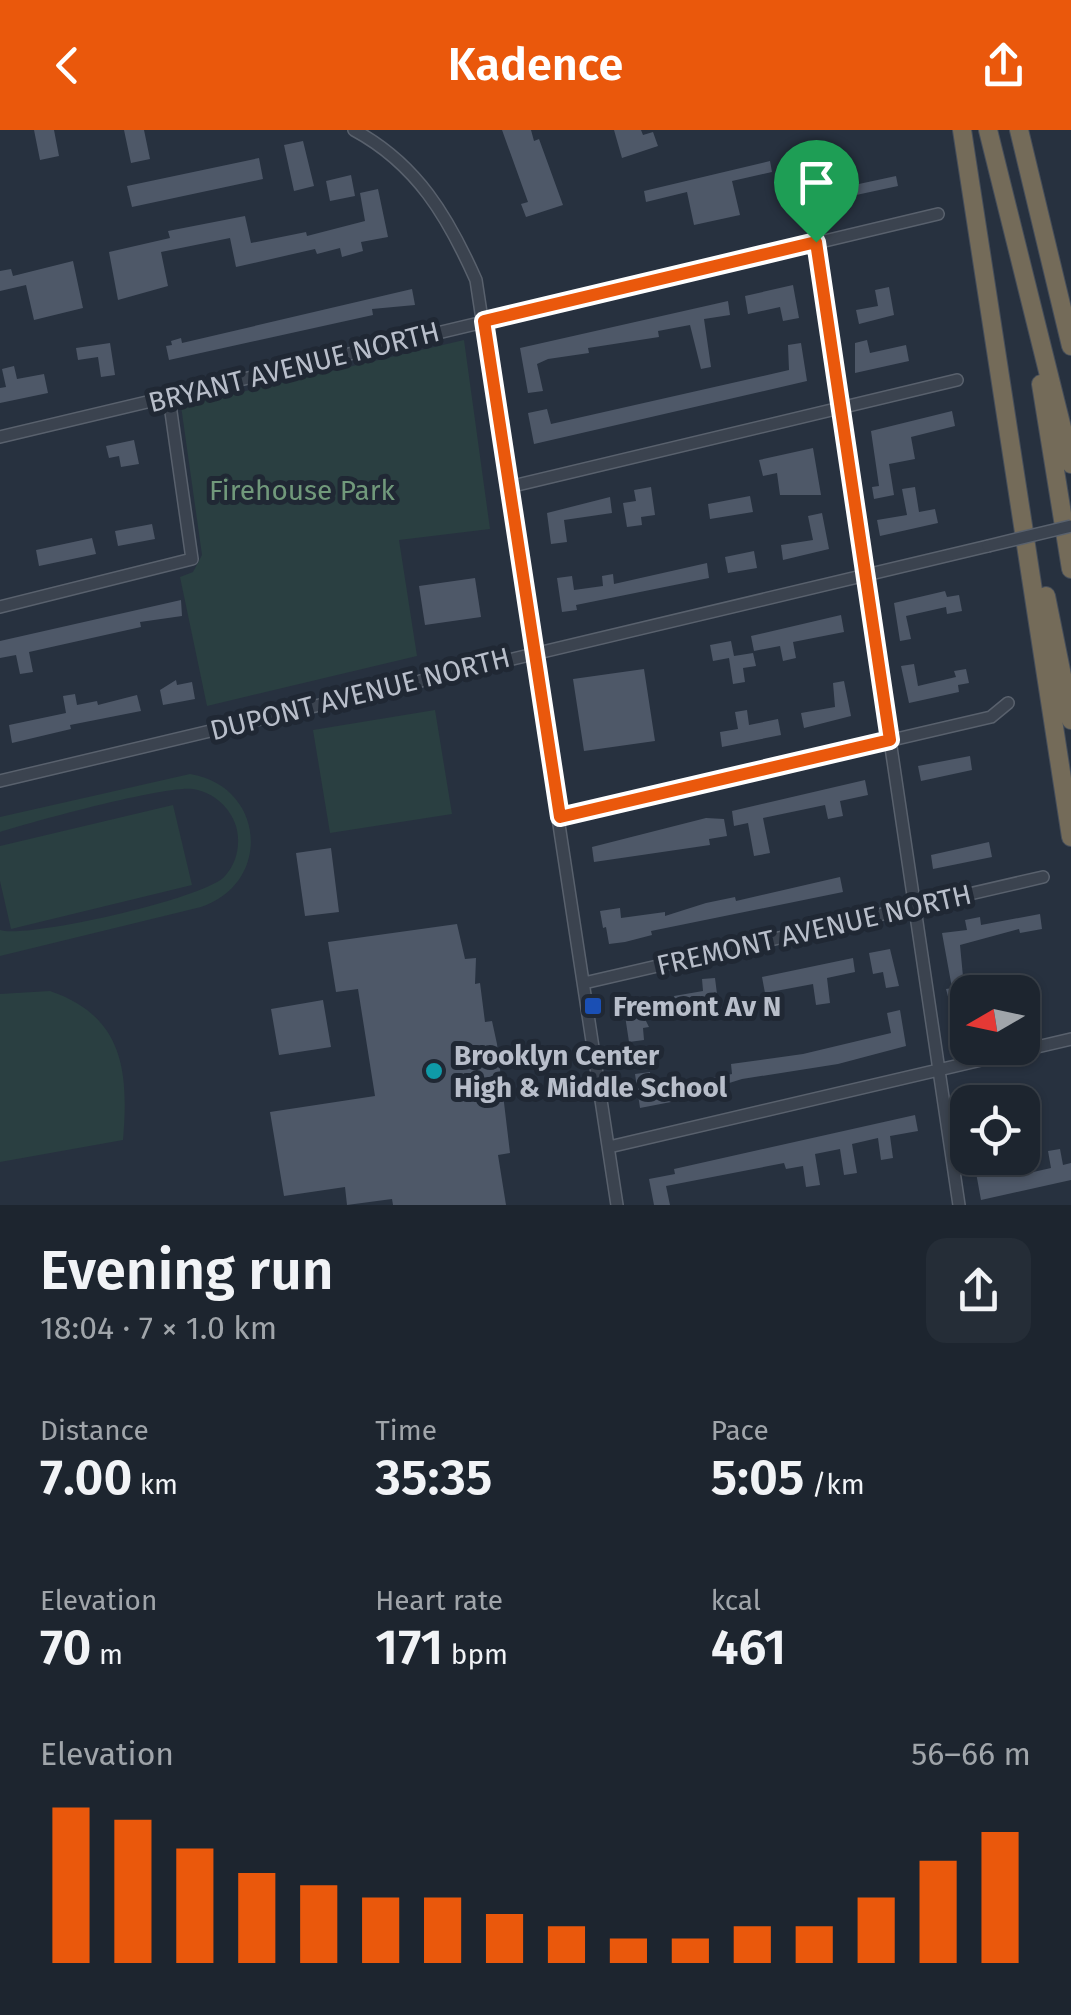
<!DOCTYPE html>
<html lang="en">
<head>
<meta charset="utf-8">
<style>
  :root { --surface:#1d252f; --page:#252d37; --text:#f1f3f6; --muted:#a0a5aa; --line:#3b424b; --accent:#ea580c }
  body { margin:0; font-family:"Fira Sans",sans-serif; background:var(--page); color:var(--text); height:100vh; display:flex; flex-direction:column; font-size:38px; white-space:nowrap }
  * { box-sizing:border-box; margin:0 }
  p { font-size:32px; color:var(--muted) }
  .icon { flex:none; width:55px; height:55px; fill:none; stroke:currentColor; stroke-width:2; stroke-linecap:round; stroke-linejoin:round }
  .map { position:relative; height:1075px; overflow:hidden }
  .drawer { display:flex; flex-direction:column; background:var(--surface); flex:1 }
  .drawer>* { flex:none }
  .needle { width:65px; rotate:261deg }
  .buttons { position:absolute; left:950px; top:845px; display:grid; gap:20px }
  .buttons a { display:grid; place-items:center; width:90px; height:90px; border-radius:20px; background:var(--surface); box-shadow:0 2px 8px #0004,0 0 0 2px var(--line); font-size:50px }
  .pin { position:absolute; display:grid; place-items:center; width:85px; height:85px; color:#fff; margin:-102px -42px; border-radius:50% 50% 50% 0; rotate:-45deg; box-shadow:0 0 10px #0007 }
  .pin .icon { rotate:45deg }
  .round { display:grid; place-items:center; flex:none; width:105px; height:105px; border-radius:20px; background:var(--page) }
  .head { display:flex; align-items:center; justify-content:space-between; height:170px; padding:0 40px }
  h1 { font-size:55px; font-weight:600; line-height:75px }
  .figures { display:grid; grid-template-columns:repeat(3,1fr); gap:15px; height:170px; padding:10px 40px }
  .figures div { display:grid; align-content:center }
  .figures b { font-size:50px; font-weight:600 }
  .figures small { font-size:28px; font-weight:400 }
  .figures p { font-size:28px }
  .chart { height:280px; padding:20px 40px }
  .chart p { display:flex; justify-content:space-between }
  .chart svg { width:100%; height:180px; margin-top:10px; stroke:var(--accent); stroke-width:6 }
  header { display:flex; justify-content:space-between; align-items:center; height:130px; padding:0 40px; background:var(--accent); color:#fff; font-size:45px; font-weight:600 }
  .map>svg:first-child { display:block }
</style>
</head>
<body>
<header><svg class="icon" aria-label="back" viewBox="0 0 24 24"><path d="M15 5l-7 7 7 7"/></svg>Kadence<svg class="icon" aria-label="share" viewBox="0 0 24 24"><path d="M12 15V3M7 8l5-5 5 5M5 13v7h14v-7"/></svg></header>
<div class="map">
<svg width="1071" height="1075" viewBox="0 0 1071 1075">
  <rect width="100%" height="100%" fill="#27313f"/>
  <path fill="#2a3f41" d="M464,210L490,399L399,410L417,526L207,576L180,447L193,442L202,425L181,276Z
    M435,580L452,684L330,703L313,600Z
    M190,644C265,656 273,753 201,777L0,826V800C27,809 207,768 225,746C237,733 241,714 236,696C230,677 213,662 193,659C166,655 31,692 0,702V687Z
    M173,675L192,755L11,799L0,751V716Z
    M50,861C123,886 129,940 123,1010L0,1032V864Z"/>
  <path fill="#4e5868" d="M34,0H54L59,26L40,30Z
    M124,0H144L150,29L131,33Z
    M502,0H531L534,11L539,9L563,75L526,87L521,74L528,72Z
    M614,0H641L643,5L653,2L658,16L622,28Z
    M303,11L314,56L294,61L284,15Z
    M259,28L263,49L132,77L127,56Z
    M770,31L772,42L732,51L740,85L694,95L687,62L646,72L644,61Z
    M351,45L355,66L330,71L326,51Z
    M896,46L898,56L819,73L817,63Z
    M378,59L388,107L361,112L363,121L342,127L340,118L317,124L315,119L236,137L230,108L161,122L168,156L118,170L109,122L170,108L168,101L245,86L251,113L306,102L307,106L365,91L360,63Z
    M73,131L83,178L34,190L26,155L0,161V141L11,139L13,146Z
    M793,155L799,188L783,191L780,177L748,184L745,166Z
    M889,157L894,185L859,194L856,180L878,176L875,160Z
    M412,159L415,175L372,179L373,185L169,230L166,216L172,215L171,211L181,208L182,213Z
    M728,171L730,185L704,189L711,237L701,239L690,195L658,201L659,207L588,218L589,223L548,229L537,234L543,261L528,263L520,218Z
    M867,210L870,223L906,215L909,231L855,243V213Z
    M110,213L115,245L101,247L98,227L78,230L76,218Z
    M801,213L807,251L534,314L528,283L547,279L551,294L789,240L788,215Z
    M14,236L17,249L44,244L48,263L0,273V258L6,257L2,239Z
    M952,281L955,296L911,307L915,329L889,334L894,365L874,369L872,357L879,356L871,301Z
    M134,310L139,334L121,337L119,326L109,328L106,316Z
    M813,318L821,365H780L777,343L763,346L759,330Z
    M651,357L655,385L641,387L642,395L627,397L623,373L636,371L634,360Z
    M915,357L919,382L935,379L938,393L880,406L877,390L907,385L902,359Z
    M750,366L753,382L710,389L708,374Z
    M610,367L612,383L564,390L567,412L551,414L547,383Z
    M822,383L829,419L783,430L781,415L813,410L808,386Z
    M152,394L155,409L118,416L115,401Z
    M92,408L96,424L39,436L36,420Z
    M754,421L757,438L728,443L725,427Z
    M707,433L709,448L576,475L577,480L562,482L557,448L572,446L574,460L603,456L602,446L613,444L614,454Z
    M475,448L481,487L425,495L419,456Z
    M945,461L947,467L959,465L962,481L947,484L946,477L906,486L911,509L900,511L894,473Z
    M181,470L182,486L140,492L141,497L29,522L33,542L20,544L16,525L0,528V511Z
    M841,485L844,502L793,512L796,528L783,531L780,516L754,521L751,506Z
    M731,511L734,526L753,523L756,536L743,538L745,552L733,554L729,528L713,531L710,515Z
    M914,534L918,556L956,547L954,541L966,539L969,553L958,555L959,562L909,573L901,536Z
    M644,539L655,611L584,621L573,549Z
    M176,550L177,555L192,552L195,569L163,575L160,560Z
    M844,551L851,586L804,598L801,583L835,577L833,553Z
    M75,564L77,575L97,571L98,575L137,565L141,581L70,595L71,599L12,613L9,595L66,583L63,566Z
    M747,580L749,595L778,589L781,605L722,617L720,602L738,599L735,582Z
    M970,626L972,640L921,651L918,636Z
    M865,650L868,665L840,671L843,686L828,689L825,675L763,688L770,723L754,726L748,693L734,696L732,681Z
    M706,688L724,689L727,706L709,709L710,715L594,732L592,717Z
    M989,712L992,727L933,739L931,725Z
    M331,718L339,782L305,786L296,723Z
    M840,747L843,762L651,801L652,805L625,812L609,814L606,797L603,798L600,781L620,778L621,788L665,782V786L706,773L735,767L736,771Z
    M1040,784L1042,799L1020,803L1019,799L960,815L968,899L957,901L946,859L952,858L942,803L967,800L965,790L980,787L981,795Z
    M457,794L465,829L476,828L475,854L480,853L485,892L492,891L497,914L510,1023L498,1025L506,1075H393L392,1069L347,1075L345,1057L284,1066L270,982L375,966L358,859L336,862L328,812Z
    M890,819L899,856L886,858L883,842L873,844L869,823Z
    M853,828L855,842L827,848L830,873L816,875L813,854L765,863L762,847Z
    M715,848L719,880L668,891L665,879L676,877L674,866L703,861L702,849Z
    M323,870L331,917L279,925L271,879Z
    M639,877L649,897L643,898L644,910L629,912L624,879Z
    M900,880L906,916L838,934L742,949L726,954L728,961L640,978L635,944L650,942L652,960L732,944L731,934L803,924L891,903L887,883Z
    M915,985L918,1001L890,1006L893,1028L881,1030L878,1008L852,1014L857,1043L844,1045L840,1019L815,1024L820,1055L806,1057L803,1036L786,1039L784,1033L666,1056L670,1075H654L649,1049L675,1044L674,1039Z
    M1060,1019L1063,1035L1071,1033V1050L981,1070L975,1037L1017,1028L1020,1045L1051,1038L1048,1021Z"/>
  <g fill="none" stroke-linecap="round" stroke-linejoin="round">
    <defs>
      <path id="minor" d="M354,0C417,34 448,87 476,150L617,1075
        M816,112L959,1075
        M0,307L938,84
        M509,357L957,250
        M0,477L192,429L169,268
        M0,651L988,416
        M560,687L991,587L1008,573
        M584,853L1043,747
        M609,1017L1071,909"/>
      <path id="highway" d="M962,0L1071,707
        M988,0L1071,334
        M1019,0L1071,216
        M1041,254L1071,439
        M1046,466L1071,590"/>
    </defs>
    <use href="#minor" stroke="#59616d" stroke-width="14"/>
    <use href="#highway" stroke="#464e5a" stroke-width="20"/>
    <use href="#minor" stroke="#3b434f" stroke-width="11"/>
    <use href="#highway" stroke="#746b59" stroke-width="18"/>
    <defs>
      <path id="minor-bridge" d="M988,416L1071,396"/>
    </defs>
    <use href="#minor-bridge" stroke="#59616d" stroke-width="14" stroke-linecap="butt"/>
    <use href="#minor-bridge" stroke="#3b434f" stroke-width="11"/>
  </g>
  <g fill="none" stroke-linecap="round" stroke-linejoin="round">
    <defs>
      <path id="route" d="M816,112L890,610L560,687L484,191Z"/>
    </defs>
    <use href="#route" stroke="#fff" stroke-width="20"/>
    <use href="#route" stroke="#ea580c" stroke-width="12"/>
  </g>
  <rect fill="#1a4fb4" stroke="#202834" stroke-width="4" x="583" y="866" width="20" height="20" rx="5"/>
  <circle fill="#0f9aa8" stroke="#202834" stroke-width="4" cx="434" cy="941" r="10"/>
  <g text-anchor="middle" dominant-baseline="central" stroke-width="10" stroke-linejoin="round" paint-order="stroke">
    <g font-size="28" fill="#b8beca" stroke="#202834">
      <text transform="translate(294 237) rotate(-14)">BRYANT AVENUE NORTH</text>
      <text transform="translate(360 564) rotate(-14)">DUPONT AVENUE NORTH</text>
      <text transform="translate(814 800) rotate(-13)">FREMONT AVENUE NORTH</text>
    </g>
    <g font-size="28" fill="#71997b" stroke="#202834">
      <text x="302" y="360">Firehouse Park</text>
    </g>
    <g font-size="28" font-weight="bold" fill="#b8beca" stroke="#202834" text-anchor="start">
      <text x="613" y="876">Fremont Av N</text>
      <text x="454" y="925">Brooklyn Center<tspan x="454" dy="32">High &amp; Middle School</tspan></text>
    </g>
  </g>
</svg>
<div class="buttons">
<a><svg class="needle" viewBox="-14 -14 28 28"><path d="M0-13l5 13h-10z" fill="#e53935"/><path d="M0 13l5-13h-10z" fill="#a0a5aa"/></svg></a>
<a><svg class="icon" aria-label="locate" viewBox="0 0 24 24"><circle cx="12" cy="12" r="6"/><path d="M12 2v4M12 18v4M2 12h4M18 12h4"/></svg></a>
</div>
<div class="pin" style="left:816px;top:112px;background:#1e9e55"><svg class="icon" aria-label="arrive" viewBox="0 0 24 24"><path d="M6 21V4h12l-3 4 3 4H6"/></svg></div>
</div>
<section class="drawer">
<div class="head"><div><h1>Evening run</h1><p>18:04 · 7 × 1.0 km</p></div><a class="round"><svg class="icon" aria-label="share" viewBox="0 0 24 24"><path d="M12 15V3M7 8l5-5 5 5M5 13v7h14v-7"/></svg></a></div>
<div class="figures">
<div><p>Distance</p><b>7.00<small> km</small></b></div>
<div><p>Time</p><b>35:35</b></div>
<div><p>Pace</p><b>5:05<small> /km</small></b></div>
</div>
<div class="figures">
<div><p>Elevation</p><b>70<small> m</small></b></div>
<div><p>Heart rate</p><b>171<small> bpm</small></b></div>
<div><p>kcal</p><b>461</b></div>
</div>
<div class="chart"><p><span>Elevation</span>56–66 m</p>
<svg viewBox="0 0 160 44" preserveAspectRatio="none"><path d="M5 44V6M15 44V9M25 44V16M35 44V22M45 44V25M55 44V28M65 44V28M75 44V32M85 44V35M95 44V38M105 44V38M115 44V35M125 44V35M135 44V28M145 44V19M155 44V12"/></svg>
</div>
</section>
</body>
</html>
